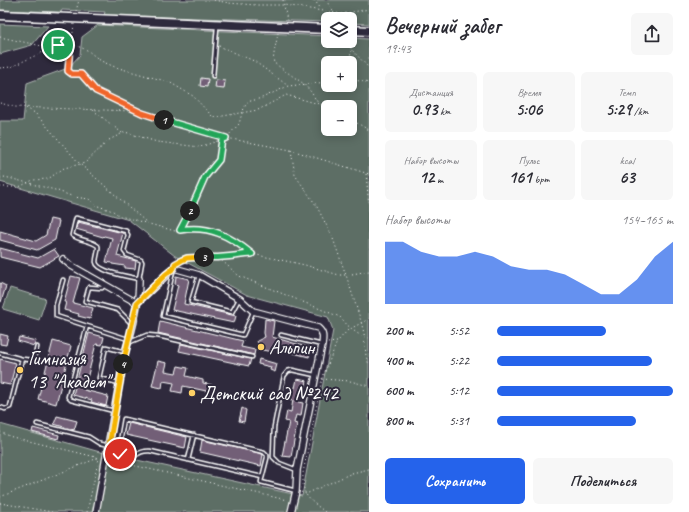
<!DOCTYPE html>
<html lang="ru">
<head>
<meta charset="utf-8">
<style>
  :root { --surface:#fff; --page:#f7f7f7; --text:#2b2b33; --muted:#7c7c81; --accent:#2563eb }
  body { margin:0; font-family:Caveat,sans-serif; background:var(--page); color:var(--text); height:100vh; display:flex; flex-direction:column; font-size:15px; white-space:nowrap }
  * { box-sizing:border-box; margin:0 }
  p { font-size:13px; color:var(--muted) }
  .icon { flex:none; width:22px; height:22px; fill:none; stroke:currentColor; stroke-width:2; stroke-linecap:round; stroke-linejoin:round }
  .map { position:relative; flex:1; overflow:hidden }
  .side { display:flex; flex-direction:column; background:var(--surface); width:320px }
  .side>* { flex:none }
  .buttons { position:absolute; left:321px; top:12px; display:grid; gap:8px }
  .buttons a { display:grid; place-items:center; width:36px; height:36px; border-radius:6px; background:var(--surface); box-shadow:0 2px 10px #0003; font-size:20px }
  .pin { position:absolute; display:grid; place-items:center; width:34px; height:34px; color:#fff; margin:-17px; border:2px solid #fff; border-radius:50%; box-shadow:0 1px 4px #0007 }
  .km { position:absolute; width:20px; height:20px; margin:-10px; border-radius:50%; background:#222; color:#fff; font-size:11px; line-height:20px; text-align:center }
  .round { display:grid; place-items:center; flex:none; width:42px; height:42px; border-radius:6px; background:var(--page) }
  .summary { display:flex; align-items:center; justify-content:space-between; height:68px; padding:0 16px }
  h1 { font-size:22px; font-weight:600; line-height:30px }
  .stats { display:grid; grid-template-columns:repeat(3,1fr); gap:6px; height:68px; padding:4px 16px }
  .stats div { display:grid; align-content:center; border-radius:6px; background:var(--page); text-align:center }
  .stats b { font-size:17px; font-weight:600 }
  .stats small { font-size:11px; font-weight:400 }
  .stats p { font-size:11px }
  .chart { height:112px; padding:8px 16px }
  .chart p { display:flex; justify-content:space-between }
  .chart svg { width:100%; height:72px; margin-top:4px; fill:var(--accent); opacity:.7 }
  .cta { display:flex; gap:8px; margin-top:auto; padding:8px 16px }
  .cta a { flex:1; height:46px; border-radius:6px; background:var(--accent); color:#fff; font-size:16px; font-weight:600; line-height:46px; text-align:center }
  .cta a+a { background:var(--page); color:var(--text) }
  ul { padding:0 16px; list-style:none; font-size:13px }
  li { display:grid; grid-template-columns:64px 48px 1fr; align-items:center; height:30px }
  li i { height:10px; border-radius:5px; background:var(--accent) }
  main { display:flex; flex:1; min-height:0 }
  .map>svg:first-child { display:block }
</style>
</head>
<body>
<main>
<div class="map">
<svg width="369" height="512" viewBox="0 0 369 512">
  <rect width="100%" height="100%" fill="#2f2a3d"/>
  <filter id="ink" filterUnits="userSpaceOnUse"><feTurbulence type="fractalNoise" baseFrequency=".025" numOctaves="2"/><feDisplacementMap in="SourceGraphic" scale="8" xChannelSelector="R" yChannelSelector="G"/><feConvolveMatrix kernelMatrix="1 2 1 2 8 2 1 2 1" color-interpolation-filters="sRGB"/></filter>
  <g filter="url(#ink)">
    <path fill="#5d6e65" stroke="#aeb6b2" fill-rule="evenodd" d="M0,0H369V24L350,23V19H328V22L104,15L105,12L62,10L61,12L0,10Z
      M0,24L48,26L32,45L0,54Z
      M98,25L328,36V41H350V38L369,39V512H0V424L100,452L302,496L333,330L328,317L247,295L175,256L129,220L0,182V121H23L27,83L68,68L80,55L82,37ZM328,63H350V85H328ZM328,107H350V129H328Z
      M10,288L46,299L39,320L3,309Z"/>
    <path fill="#725e77" stroke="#fff" d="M201,78L208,79L207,87L200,86Z
      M216,80L225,81L224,89L215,88Z
      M50,219L59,221L55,240L37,250L0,240V231L36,241L46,235Z
      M78,222L123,233L117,256L136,261L135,269L125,268V266L112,264V263L106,262L112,238L104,236L103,237L76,229Z
      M0,248L38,258L54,249L59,256L40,267L0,257Z
      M71,276L80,278L73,303L93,308L90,319L78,316L79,314L64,310L66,302H64Z
      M176,276L189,279L184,304L236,316L234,323L172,310L178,285L175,284Z
      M0,283L6,286L1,302H0Z
      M265,319L274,321L272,337L311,348L309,357L273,348V352L262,350L257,341L265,337L264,333Z
      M160,321L243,341L241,347L255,350L254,355L158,333Z
      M89,333L104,337L102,345L96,344L84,390L108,396L106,406L91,402L92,400L73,395Z
      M0,334L8,336L6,345L0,344Z
      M19,337L36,341L34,346L18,341Z
      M53,341L71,346L56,404L38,399Z
      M181,344L251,359L249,366L244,365L179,351Z
      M0,359L16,363L10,385L0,383Z
      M259,359L277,364L275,372L270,370L271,367L258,364Z
      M158,361L167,363L165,371L176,373L178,366L188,368L186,376L203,380V383L212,385L211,392L183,386L182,393L172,391L174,383L163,381L162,388L152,386Z
      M297,379L307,381L304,393L300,392L298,402L303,403L301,416L296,415L294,423L297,424L291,457L282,456L289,422L285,421L287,411L291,412L293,400L288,399L291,387L295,388Z
      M242,408L246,410L244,422L239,421Z
      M57,416L77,421L74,430L54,424Z
      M129,423L187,437L185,448L126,435Z
      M33,428L59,435L58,439L32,432Z
      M202,440L263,454L261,466L200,452Z"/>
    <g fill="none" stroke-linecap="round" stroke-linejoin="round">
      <defs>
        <path id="lane" d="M213,76L217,27
          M76,218L126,231L128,235L124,251L127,255L141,260L142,262L139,279C131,277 97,272 96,262C96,256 99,251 98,246C91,240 80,241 72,235Z
          M173,271L163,316L243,335L253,312
          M199,275L191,302L232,312L239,299
          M63,280L56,305V316L87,326
          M104,285L102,288L89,287L85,301L118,310L132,324
          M281,335L322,345
          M130,342L147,335L158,336L252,357
          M0,353L22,359L10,407L5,409L0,407
          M22,359L31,360L34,359L37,347
          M119,383L99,378L106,347L125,352
          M114,411L71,400L68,397L87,326L128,339
          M37,424L89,437L100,444L119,448L122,458L125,460C135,459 137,450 150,451L262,477L261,482L296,491
          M119,448L124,419L264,452L267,455V458L262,478
          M188,460L194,435
          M297,470L279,463L273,457L274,427L284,376L288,371L292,370L315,375"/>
        <path id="street" d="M63,259L70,265L137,303
          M137,303L174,268L199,275L240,299L253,311L318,328C324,333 323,338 322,345L297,470L296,491L291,512
          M96,512L125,352C133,329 139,303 139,279"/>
        <path id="secondary" d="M0,15L328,29
          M350,30L369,31"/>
      </defs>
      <use href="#lane" stroke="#fff" stroke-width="5.5"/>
      <use href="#street" stroke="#fff" stroke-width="8"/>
      <use href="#secondary" stroke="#fff" stroke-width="11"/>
      <path stroke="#fff" stroke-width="1" stroke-dasharray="1 3" stroke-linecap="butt" d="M214,0L228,3L256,5H284L342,14L369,9
        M283,0L287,21
        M314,0L322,10
        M326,0L334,13L340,19
        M76,11L79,0
        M74,24L68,71L72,74H81L96,91L138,111
        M278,33C277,41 272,57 274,63L304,84L311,92L318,103
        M0,37L42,46L57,45
        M346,41L352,50L369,68
        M219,46L254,61L287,85
        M348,63L352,50
        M0,68L11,67L58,45L77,46L87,50L101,61L115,67L169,82L193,96L212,116L217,117L258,110L286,95L330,107
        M350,79L369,83
        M0,103L15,107L133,111L226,138L291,150L369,174
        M26,108L35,113L80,164L146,222
        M93,110L122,133
        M350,119L369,130
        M291,150L295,175L316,205L332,236L346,275L360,318L364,333L366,356L369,365
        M366,174L369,206
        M0,178L5,177L55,190L74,197L89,199L95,205L113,211L120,216L175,231L193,228L208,229L225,236L252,254L305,265L339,275H346L369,271
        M0,187H19L33,180L48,179L64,168L85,163L109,140L125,132L157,142L200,147L226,138L239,124L242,113L247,102L262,98L288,86L328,82
        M180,229L205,177L219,160L222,139
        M219,258L239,276L340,317C348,326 357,336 369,338
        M177,263C192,253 204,260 220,258C231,257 241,254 252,254
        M328,343L337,342L348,330L369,319
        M322,379L350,381L369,386
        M0,432L12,437L100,458
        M111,460L122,463
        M127,464L287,500
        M301,492L306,494L352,473L369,469
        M0,497L98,458
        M0,503L52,512
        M87,512L99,458
        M325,512C308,498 302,497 303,473L322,379L337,342"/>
      <use href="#lane" stroke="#2f2a3d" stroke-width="2.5"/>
      <use href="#street" stroke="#2f2a3d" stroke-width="5.5"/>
      <use href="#secondary" stroke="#2f2a3d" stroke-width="8"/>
    </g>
  </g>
  <g fill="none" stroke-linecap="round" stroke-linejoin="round" filter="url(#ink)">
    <defs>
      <path id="split-1" d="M58,45L70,46L68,71L72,74H81L96,91L142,113L164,120"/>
      <path id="split-2" d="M164,120L226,138L222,139L219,160L205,177L190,211"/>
      <path id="split-3" d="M190,211L180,230C210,225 230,236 252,254C236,255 221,259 204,257"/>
      <path id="split-4" d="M123,364L137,303L165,275L174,268L175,264L182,260L187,258L204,257"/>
      <path id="split-5" d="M120,454L119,448L109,446L123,364"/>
    </defs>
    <use href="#split-1" stroke="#fff" stroke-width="8"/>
    <use href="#split-2" stroke="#fff" stroke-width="8"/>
    <use href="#split-3" stroke="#fff" stroke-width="8"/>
    <use href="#split-4" stroke="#fff" stroke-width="8"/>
    <use href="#split-5" stroke="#fff" stroke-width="8"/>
    <use href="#split-1" stroke="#f0652b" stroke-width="5"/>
    <use href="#split-2" stroke="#22a559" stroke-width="5"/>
    <use href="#split-3" stroke="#22a559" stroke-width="5"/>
    <use href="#split-4" stroke="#f5b400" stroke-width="5"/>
    <use href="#split-5" stroke="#f5b400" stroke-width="5"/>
  </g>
  <g fill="#ffd166" stroke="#2f2a3d" stroke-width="1.5">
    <circle cx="261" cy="347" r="4"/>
    <circle cx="20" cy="370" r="4"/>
    <circle cx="192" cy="393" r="4"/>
  </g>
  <g text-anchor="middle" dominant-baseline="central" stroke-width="4" stroke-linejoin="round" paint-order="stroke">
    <g font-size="20" fill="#fff" stroke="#2f2a3d" text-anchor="start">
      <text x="269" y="347">Альпин</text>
      <text x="28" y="358">Гимназия<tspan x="28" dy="23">13 "Академ"</tspan></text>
      <text x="200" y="393">Детский сад №242</text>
    </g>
  </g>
</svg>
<div class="buttons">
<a><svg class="icon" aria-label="layers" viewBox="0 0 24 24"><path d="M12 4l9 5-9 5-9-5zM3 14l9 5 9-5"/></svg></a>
<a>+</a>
<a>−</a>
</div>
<div class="pin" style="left:58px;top:45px;background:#1e9e55"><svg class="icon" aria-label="arrive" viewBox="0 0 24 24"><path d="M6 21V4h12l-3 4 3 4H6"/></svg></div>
<div class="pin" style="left:120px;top:454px;background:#d93025"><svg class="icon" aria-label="check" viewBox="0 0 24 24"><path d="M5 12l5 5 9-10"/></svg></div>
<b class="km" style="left:164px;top:120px">1</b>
<b class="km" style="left:190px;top:211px">2</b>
<b class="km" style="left:204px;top:257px">3</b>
<b class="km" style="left:123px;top:364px">4</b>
</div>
<section class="side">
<div class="summary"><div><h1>Вечерний забег</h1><p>19:43</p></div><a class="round"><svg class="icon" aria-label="share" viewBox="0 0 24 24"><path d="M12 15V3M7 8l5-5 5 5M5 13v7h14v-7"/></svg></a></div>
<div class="stats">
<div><p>Дистанция</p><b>0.93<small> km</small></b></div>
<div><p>Время</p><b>5:06</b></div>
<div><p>Темп</p><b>5:29<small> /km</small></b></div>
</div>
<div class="stats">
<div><p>Набор высоты</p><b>12<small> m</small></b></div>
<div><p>Пульс</p><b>161<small> bpm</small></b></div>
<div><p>kcal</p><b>63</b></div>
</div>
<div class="chart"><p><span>Набор высоты</span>154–165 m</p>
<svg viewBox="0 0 160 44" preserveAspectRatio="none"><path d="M0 44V6L10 6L20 12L30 15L40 15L50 12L60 15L70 21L80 23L90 23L100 26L110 32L120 38L130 38L140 29L150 15L160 6V44z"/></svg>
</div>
<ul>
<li><b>200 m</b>5:52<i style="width:62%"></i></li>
<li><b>400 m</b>5:22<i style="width:88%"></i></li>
<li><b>600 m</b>5:12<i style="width:100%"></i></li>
<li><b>800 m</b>5:31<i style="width:79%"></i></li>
</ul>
<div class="cta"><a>Сохранить</a><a>Поделиться</a></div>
</section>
</main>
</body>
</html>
